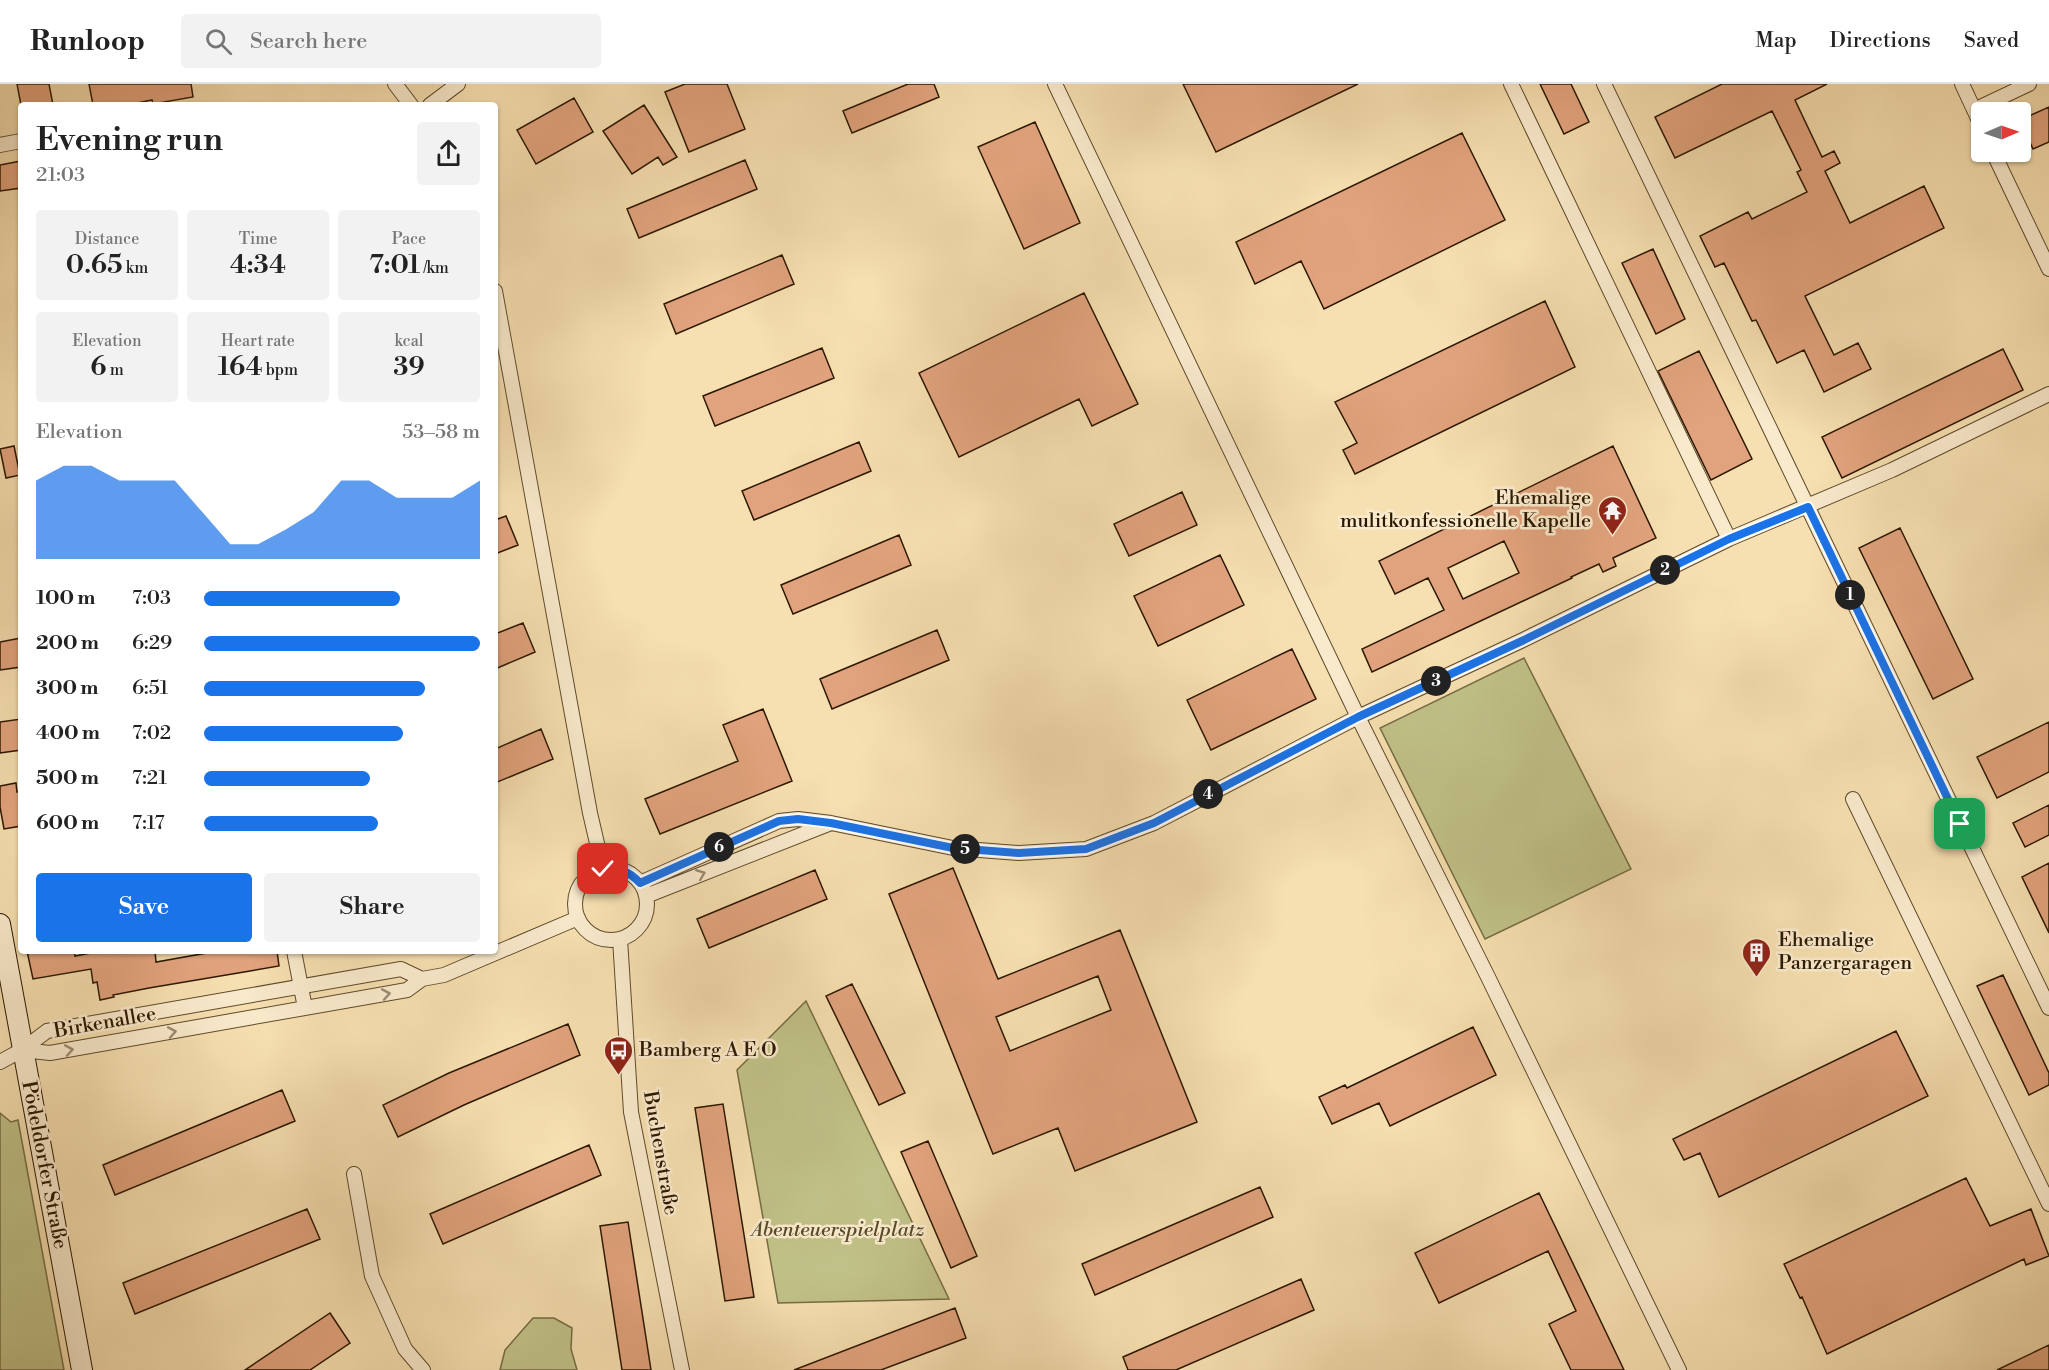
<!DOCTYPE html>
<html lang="en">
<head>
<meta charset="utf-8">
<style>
  :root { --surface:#fff; --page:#f2f2f2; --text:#222; --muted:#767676; --line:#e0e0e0; --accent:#1a73e8 }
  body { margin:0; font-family:"Libre Bodoni",serif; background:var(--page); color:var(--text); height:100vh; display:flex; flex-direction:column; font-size:22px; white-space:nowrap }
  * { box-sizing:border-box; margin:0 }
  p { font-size:20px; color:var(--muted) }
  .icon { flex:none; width:33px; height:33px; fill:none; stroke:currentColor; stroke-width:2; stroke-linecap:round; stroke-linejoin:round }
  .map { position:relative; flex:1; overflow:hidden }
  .sheet { position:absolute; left:18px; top:18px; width:480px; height:852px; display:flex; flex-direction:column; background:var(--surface); border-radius:6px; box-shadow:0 2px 4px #0004 }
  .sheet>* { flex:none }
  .needle { width:39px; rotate:88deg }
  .controls { position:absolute; left:1971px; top:18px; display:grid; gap:12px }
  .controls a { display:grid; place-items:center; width:60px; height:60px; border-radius:6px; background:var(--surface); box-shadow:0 2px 4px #0004; font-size:30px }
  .pin { position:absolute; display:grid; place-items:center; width:51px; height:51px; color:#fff; margin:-26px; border-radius:12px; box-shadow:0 3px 9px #0006 }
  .km { position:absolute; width:30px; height:30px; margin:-15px; border-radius:50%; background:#222; color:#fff; font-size:16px; line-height:30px; text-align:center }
  .round { display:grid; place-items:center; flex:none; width:63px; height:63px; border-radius:6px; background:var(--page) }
  .headline { display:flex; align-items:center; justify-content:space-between; height:102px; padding:0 18px }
  h1 { font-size:33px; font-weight:600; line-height:45px }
  .metrics { display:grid; grid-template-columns:repeat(3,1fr); gap:9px; height:102px; padding:6px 18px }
  .metrics div { display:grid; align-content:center; border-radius:6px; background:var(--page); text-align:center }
  .metrics b { font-size:26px; font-weight:600 }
  .metrics small { font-size:16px; font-weight:400 }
  .metrics p { font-size:16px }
  .chart { height:168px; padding:12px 18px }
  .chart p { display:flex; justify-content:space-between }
  .chart svg { width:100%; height:108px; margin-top:6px; fill:var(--accent); opacity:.7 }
  .cta { display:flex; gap:12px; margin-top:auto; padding:12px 18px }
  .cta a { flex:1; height:69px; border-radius:6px; background:var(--accent); color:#fff; font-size:24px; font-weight:600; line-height:69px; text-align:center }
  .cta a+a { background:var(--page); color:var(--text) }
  ul { padding:0 18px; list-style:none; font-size:20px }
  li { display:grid; grid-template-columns:96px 72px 1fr; align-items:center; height:45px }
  li i { height:15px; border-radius:8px; background:var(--accent) }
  header { display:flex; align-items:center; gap:36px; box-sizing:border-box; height:84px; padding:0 30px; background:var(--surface); border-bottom:2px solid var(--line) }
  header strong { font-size:28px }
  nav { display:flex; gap:33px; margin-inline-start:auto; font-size:21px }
  .search { width:420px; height:54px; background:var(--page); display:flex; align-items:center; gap:15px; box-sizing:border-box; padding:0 21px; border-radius:6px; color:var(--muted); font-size:22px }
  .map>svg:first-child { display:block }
</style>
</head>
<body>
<header>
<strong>Runloop</strong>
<div class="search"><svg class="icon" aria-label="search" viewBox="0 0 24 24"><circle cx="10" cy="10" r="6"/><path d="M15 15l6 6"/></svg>Search here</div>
<nav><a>Map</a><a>Directions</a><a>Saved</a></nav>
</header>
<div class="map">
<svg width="2049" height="1286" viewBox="0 0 2049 1286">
  <rect width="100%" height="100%" fill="#f6dfb0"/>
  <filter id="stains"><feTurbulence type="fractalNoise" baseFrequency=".00333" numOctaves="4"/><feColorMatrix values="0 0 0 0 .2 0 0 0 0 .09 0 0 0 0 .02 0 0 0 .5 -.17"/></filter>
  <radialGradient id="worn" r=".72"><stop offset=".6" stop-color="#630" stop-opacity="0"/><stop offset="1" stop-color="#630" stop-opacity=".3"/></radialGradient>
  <path fill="#c0c188" stroke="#766c44" stroke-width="1.5" d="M1524,574L1631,785L1485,855L1380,644Z
    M806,917L949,1215L778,1219L737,986Z
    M0,1029L11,1038L18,1036L64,1286H0Z
    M533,1234H554L572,1244L571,1265L577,1286H500L505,1266Z"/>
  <path fill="#e1a37d" stroke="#2c1800" stroke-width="1.5" fill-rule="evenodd" d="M17,0H49L53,21H21Z
    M89,0H191L193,13L153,20L152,16L128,21H93Z
    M685,0H727L745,45L689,68L665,8Z
    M908,0H934L939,13L852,49L843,27Z
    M1183,0H1358L1216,68Z
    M1540,0H1571L1589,38L1564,50Z
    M1722,0H1827L1795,16L1822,73L1834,67L1840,79L1825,87L1850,139L1924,102L1944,144L1805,212L1834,271L1858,259L1871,285L1824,308L1804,266L1777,279L1756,236L1752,237L1724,179L1715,183L1700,152L1748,128L1752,135L1807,108L1797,88L1801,86L1772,27L1675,74L1655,33Z
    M574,14L593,48L536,80L517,46Z
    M644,21L677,73L663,81L658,73L632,90L603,47Z
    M2049,23V58L2033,65L2020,36Z
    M1035,38L1080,139L1024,165L978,63Z
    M1462,49L1505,136L1324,225L1301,177L1255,200L1236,158Z
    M745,76L757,105L639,154L627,125Z
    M21,77V104L0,107V81Z
    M1653,165L1685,235L1656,250L1622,179Z
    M782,171L794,200L676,250L664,220Z
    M1084,209L1138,320L1092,342L1079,315L959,373L919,289Z
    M1545,217L1575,283L1355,390L1343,366L1357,359L1335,318Z
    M822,264L834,294L715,342L703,312Z
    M2003,265L2023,306L1842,394L1822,353Z
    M1699,267L1752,375L1711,396L1658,287Z
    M859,358L871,387L754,436L742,407Z
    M14,362L20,391L6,394L0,365Z
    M1613,362L1656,454L1613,474L1616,482L1603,488L1599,480L1571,493L1572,494L1372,588L1362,565L1444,526L1428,494L1395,510L1379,477ZM1504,457L1519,489L1463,515L1448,484Z
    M1182,408L1197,441L1129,472L1114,440Z
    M506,432L518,461L495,470V436Z
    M1900,444L1973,595L1933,615L1859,464Z
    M899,451L911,481L793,530L781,501Z
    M1220,471L1244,521L1158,562L1134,512Z
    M523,539L535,568L495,585V550Z
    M937,546L949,576L832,625L820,595Z
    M21,554V583L0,586V558Z
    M1292,565L1316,615L1211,666L1187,616Z
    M763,625L792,697L660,750L645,715L738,677L723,641Z
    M21,635V666L0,669V638Z
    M2049,638V688L1997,714L1977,673Z
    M541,645L553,675L495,699V665Z
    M16,699L17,708H21V742L4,745L0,723V702Z
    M2049,721V751L2025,763L2013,739Z
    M2049,779V849L2022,793Z
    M953,784L998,895L1120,846L1197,1038L1075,1087L1058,1044L993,1070L889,810ZM1098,892L1111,926L1010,967L996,933Z
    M815,786L827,815L709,864L697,835Z
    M27,867H74L75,872L101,867H155L156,878L218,867H277L279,882L149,904L113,911L114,913L100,916L97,898L93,899L91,885L33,895Z
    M2003,891L2049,989V1001L2029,1011L1977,902Z
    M852,900L905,1009L879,1021L826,912Z
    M568,940L580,971L464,1021L398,1053L383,1021L449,989Z
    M1473,943L1496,991L1390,1042L1379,1019L1332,1040L1319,1013L1345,1001L1347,1004Z
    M1896,947L1928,1012L1719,1113L1700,1069L1684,1076L1673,1055Z
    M282,1006L295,1037L115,1111L103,1081Z
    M723,1020L754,1213L725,1217L695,1024Z
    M928,1057L977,1172L951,1184L901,1068Z
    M589,1061L601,1091L443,1160L430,1130Z
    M1966,1094L1990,1142L2031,1125L2049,1172L2026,1181L2024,1175L1827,1270L1802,1213L1800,1214L1784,1180Z
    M1260,1103L1273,1133L1095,1211L1082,1180Z
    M1539,1109L1592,1219L1624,1286H1571L1549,1240L1576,1227L1548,1167L1439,1219L1415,1169Z
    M307,1125L320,1155L135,1230L123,1199Z
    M628,1138L651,1286H622L600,1142Z
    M1301,1195L1314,1226L1176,1286H1128L1123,1273Z
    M955,1224L966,1254L881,1286H794Z
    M330,1229L350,1259L310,1286H245Z
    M2049,1261V1286H1997Z"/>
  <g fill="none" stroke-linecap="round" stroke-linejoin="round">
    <defs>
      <path id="minor" d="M395,0L411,21
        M1055,0L1358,633L1488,893L1679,1286
        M1511,0L1729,455
        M1604,0L2049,924
        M1962,0L1982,43
        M430,21L458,0
        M1974,26L2029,0
        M0,61L21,57
        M1993,68L2049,185
        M495,207L590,729L603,785
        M1853,715L2049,1120
        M831,739L953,764L1019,769L1086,765L1154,739L1358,633L1523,556L1729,455L1892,386L2049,310
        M575 820a36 36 0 1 1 72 0a36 36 0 1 1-72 0Z
        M640,799L779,737L798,735L831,739L646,812
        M620,855L631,1028L682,1286
        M294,867L305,924
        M22,966L50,969L407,906L422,895L444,891L578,834
        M0,978L22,966L47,947L401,885L422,895
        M354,1090L372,1192L405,1265L423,1286"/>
      <path id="secondary" d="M0,840L82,1286"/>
    </defs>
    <use href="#minor" stroke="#5e4a2c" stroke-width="16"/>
    <use href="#secondary" stroke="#2c1800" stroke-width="22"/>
    <use href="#minor" stroke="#f9eacc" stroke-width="14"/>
    <use href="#secondary" stroke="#f9eacc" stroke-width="20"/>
  </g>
  <defs><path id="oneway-chevron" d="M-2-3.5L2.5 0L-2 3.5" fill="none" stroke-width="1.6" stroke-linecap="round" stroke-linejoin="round" transform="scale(1.5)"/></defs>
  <g stroke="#9d8c70">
    <use href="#oneway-chevron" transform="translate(701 790) rotate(-22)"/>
    <use href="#oneway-chevron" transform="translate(386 910) rotate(-10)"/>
    <use href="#oneway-chevron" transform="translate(172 948) rotate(-10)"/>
    <use href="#oneway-chevron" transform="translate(69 966) rotate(-10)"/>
  </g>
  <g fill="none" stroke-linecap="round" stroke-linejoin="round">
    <defs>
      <path id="route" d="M603,785C619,784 629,787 640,799L779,737L798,735L831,739L953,764L1019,769L1086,765L1154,739L1358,633L1524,556L1729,455L1808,423L1960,740"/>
    </defs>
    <use href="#route" stroke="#fff" stroke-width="12"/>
    <use href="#route" stroke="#1a73e8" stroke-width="8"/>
  </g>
  <defs>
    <symbol id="temple-pin" viewBox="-11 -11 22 30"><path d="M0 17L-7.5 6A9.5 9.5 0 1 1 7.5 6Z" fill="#8f2418" stroke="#f9eacc"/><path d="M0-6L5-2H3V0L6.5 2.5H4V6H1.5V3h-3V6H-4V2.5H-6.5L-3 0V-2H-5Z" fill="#fff"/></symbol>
    <symbol id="building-pin" viewBox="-11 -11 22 30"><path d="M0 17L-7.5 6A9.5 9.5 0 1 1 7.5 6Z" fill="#8f2418" stroke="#f9eacc"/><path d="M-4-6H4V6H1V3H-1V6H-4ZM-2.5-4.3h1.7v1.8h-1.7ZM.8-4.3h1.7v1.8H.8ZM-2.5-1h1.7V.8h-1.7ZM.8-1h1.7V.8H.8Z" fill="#fff"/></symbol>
    <symbol id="bus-pin" viewBox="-11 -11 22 30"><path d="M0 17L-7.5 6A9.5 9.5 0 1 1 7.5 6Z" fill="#8f2418" stroke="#f9eacc"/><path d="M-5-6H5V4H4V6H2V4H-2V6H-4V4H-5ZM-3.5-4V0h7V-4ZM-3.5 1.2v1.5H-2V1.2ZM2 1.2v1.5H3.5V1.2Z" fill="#fff"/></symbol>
  </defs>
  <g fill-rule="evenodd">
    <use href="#temple-pin" x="1596" y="410" width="33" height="45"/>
    <use href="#building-pin" x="1740" y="852" width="33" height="45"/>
    <use href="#bus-pin" x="602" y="950" width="33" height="45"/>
  </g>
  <g text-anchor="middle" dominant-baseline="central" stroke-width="5" stroke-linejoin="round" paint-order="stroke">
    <g font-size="20" fill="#2c1800" stroke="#f9eacc" text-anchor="start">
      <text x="1591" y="414" text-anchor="end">Ehemalige<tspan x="1591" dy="23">mulitkonfessionelle Kapelle</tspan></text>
      <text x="1778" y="856">Ehemalige<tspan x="1778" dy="23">Panzergaragen</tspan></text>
      <text x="639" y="966">Bamberg A E O</text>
    </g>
    <g font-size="20" fill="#2c1800" stroke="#f9eacc">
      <text transform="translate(105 939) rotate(-10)">Birkenallee</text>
      <text transform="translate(660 1069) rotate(80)">Buchenstraße</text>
      <text transform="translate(44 1081) rotate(79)">Pödeldorfer Straße</text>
    </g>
    <g font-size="20" font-style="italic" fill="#584b29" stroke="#f9eacc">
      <text x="838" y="1146">Abenteuerspielplatz</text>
    </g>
  </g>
  <rect width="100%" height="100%" filter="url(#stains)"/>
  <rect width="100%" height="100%" fill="url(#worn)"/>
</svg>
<div class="controls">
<a><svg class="needle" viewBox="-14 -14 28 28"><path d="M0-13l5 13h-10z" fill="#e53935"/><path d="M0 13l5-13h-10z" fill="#767676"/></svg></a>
</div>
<div class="pin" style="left:1960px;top:740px;background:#1e9e55"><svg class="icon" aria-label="arrive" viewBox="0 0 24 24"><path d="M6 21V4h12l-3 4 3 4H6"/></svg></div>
<div class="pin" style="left:603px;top:785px;background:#d93025"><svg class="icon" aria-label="check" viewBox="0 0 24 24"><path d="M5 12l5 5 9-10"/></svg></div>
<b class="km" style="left:1850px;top:511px">1</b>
<b class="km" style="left:1665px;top:486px">2</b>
<b class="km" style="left:1436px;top:597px">3</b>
<b class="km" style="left:1208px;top:710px">4</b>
<b class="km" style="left:965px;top:765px">5</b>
<b class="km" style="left:719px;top:763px">6</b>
<section class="sheet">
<div class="headline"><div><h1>Evening run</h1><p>21:03</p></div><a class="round"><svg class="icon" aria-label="share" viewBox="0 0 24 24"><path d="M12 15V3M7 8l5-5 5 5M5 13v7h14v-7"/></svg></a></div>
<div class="metrics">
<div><p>Distance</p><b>0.65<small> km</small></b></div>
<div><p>Time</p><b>4:34</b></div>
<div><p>Pace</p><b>7:01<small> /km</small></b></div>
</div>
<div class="metrics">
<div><p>Elevation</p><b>6<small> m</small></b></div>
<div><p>Heart rate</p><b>164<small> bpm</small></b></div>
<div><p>kcal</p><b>39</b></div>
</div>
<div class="chart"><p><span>Elevation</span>53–58 m</p>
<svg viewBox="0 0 160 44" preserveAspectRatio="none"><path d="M0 44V12L10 6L20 6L30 12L40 12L50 12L60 25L70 38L80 38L90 32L100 25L110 12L120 12L130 19L140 19L150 19L160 12V44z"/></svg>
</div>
<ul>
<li><b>100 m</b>7:03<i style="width:71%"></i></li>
<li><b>200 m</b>6:29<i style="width:100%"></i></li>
<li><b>300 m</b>6:51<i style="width:80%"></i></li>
<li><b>400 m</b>7:02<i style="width:72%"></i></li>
<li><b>500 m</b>7:21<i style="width:60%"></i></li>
<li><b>600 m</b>7:17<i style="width:63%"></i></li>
</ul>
<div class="cta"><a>Save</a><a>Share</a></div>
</section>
</div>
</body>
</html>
